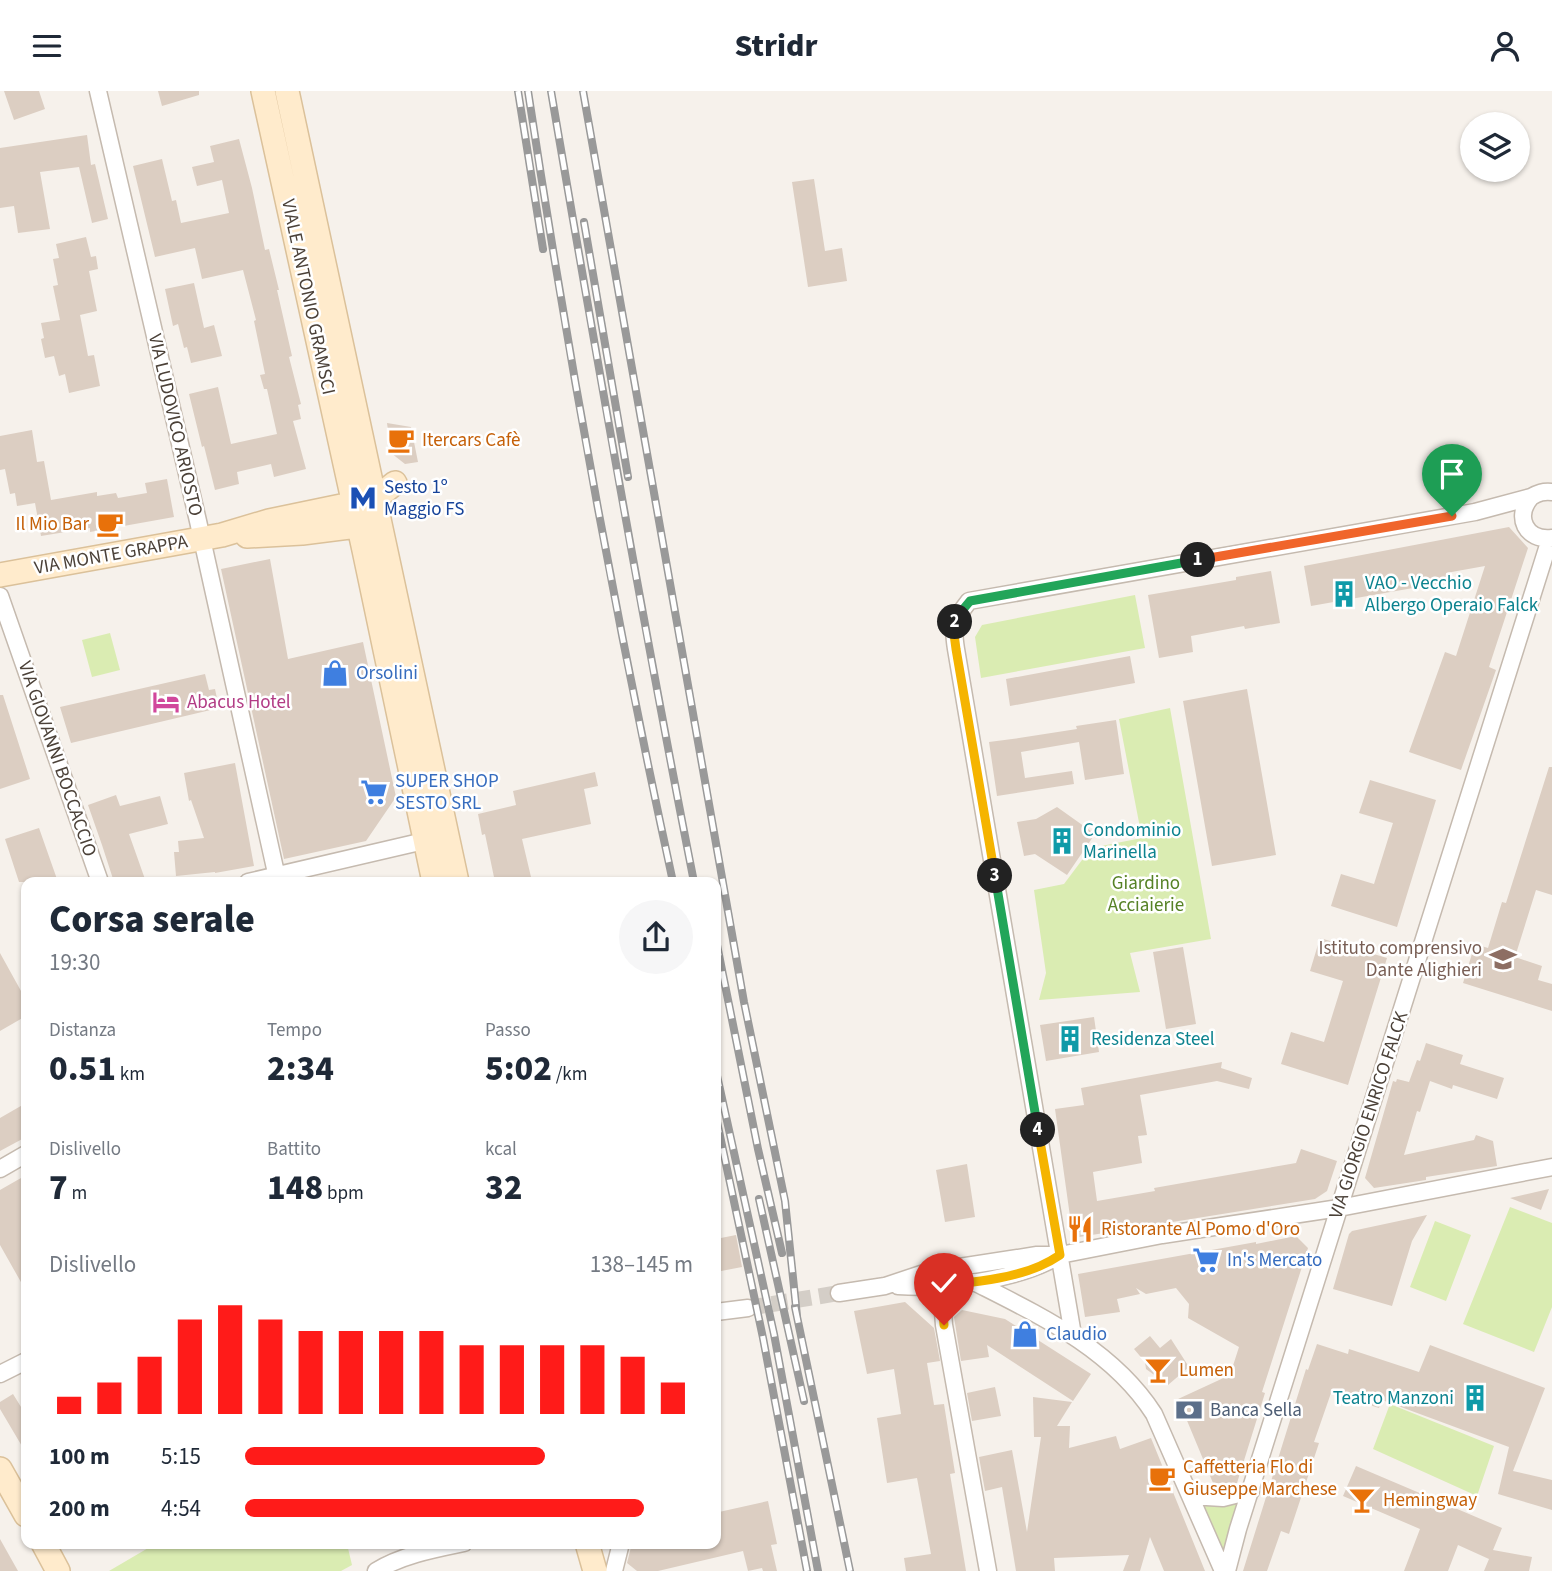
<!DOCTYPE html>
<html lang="it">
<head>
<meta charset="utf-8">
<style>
  :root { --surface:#fff; --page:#f6f6f7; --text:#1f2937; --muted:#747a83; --accent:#ff1b19 }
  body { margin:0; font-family:"Source Sans 3",sans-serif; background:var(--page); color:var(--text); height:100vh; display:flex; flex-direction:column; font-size:26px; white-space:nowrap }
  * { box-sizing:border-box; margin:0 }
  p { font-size:23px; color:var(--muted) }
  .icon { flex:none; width:38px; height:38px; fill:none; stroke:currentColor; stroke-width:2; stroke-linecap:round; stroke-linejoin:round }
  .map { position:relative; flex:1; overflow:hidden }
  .panel { position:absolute; left:21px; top:786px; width:700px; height:672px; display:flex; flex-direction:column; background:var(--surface); border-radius:14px; box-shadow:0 2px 5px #0004 }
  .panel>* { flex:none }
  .tools { position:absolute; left:1460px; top:21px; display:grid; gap:14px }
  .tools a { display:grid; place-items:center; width:70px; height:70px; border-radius:50%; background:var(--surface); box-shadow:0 2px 5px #0004; font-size:35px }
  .pin { position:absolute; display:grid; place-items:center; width:60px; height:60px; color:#fff; margin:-72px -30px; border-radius:50% 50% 50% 0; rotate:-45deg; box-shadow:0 0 7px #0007 }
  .pin .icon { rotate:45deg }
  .km { position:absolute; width:35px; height:35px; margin:-18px; border-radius:50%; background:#222; color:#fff; font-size:19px; line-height:35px; text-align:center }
  .round { display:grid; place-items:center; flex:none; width:74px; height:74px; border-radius:37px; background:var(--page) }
  .summary { display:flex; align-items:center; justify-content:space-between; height:119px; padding:0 28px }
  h1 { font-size:38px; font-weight:800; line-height:52px }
  .stats { display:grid; grid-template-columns:repeat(3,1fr); gap:10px; height:119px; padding:7px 28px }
  .stats div { display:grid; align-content:center }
  .stats b { font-size:35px; font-weight:800 }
  .stats small { font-size:19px; font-weight:400 }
  .stats p { font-size:19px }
  .chart { height:196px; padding:14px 28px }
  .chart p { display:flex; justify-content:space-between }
  .chart svg { width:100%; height:126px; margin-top:7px; stroke:var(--accent); stroke-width:6 }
  ul { padding:0 28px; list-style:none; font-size:23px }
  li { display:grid; grid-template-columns:112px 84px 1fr; align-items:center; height:52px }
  li i { height:18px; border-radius:9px; background:var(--accent) }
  header { display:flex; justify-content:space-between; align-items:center; height:91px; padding:0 28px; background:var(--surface); font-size:32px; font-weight:800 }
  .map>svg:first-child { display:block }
</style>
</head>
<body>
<header><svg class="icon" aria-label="menu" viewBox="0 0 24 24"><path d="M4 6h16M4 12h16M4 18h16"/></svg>Stridr<svg class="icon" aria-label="person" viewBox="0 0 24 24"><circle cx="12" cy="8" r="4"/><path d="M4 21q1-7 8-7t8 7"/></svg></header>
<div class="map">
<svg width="1552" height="1480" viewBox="0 0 1552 1480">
  <rect width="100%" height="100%" fill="#f6f1eb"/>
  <path fill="#daecb2" d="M1135,504L1145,557L981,587L975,546L982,534Z
    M110,542L120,579L92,586L82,549Z
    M1170,617L1211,848L1130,862L1140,901L1039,909L1046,882L1034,799L1064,793L1091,757L1142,747L1119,628Z
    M1510,1116L1552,1132V1216L1534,1261L1463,1233Z
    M1435,1130L1471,1144L1446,1210L1410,1196Z
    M1390,1313L1494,1355L1477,1405L1373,1358Z
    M1244,1410L1224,1470L1201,1412Z
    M155,1453H347L352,1474L341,1480H109Z"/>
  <path fill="#dccec2" d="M4,0H39L45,18L14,29Z
    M158,0H199V4L162,15Z
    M87,44L91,74L95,73L108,128L92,132L79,76L40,81L50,138L18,142L14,115L0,117V57Z
    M239,48L252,97L265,159L269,158L279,199H277L292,265L289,266L301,313L298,314L301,328L293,330L306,378L274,386L271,373L237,381L239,393L215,399L204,355L202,356L189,303L218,296L231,353L277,343L267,298H264L260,284L265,283L254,230L256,229L243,179L202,188L195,157L155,166L133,75L162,68L172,110L176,109L181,132L229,122L222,89L197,95L192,76L214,71L210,55Z
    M814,88L825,160L842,157L847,190L808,196L792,91Z
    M86,146L91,166L96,165L98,178L89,180L97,220L80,224L88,265L94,264L100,295L69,302L65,283L59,285L54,265L45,267L41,248L44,247L41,232L60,229L53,195L58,194L53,168L59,167L56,153Z
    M194,192L204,237L214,234L222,265L191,272L187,256L184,257L178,233L173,235L165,198Z
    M387,332L411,336L418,371L405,373L391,362Z
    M32,339L37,371L44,370L51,409L97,401V405L116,402L118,407L147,402L145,392L167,388L174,426L90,441V437L41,445L35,412L17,415L15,402L10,403L5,378L0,379V345Z
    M1509,436L1528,457L1489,576L1496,579L1461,679L1409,661L1445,561L1456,565L1485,475L1446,482L1447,491L1311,515L1304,475Z
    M270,468L288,568L363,551L396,706L366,750L284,768L221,478Z
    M1271,480L1280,532L1245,538L1244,535L1191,545L1193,561L1159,567L1148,504L1236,489V486Z
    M1130,565L1135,592L1010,615L1006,588Z
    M205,583L209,599L215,598L219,617L71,652L60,616Z
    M1247,598L1276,764L1212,775L1183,610Z
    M0,604H3L30,688L0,698Z
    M1116,629L1124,683L1085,689L1079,651L1021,661L1025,687L1072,680L1074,693L997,705L989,651L1019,647L1077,638L1076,635Z
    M235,672L254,775L215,782V781L176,785L174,761H179L178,750L204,747L191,709L189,710L184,682Z
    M1549,676H1552V804L1536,799L1515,866L1542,875L1538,889L1552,893V920L1463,892L1475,853L1488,857L1502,811L1506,812Z
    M595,681L598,695L584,698L591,733L522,748L531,786L506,791H495L485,743L482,744L478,723L516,714L513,700Z
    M1370,689L1436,709L1397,836L1331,815L1341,783L1374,793L1393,732L1359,722Z
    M116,704L120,715L160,705L168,733L129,743L146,791H114L102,754L88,714Z
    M1057,716L1095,743L1067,784L1035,763L1024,765L1017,731L1036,728Z
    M39,737L58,791H19L5,748Z
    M1320,847L1387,867L1348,994L1281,973L1291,941L1324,951L1343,890L1310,880Z
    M1183,856L1196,933L1166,938L1153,861Z
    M0,862L26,909V925L0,940Z
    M1094,926L1099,961L1046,970L1040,934Z
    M1426,952L1463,964L1460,973L1504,987L1497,1008L1453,994L1452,998L1430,990L1420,1021L1417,1020L1404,1064L1474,1049L1476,1044L1493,1050L1497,1075L1426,1086V1089L1374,1097L1365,1087L1393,990L1396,991L1397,988L1409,991L1417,969L1420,970Z
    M1222,971L1221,977L1252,987L1249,998L1217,990L1140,1004L1147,1044L1138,1045L1142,1072L1093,1081L1097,1110L1155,1100L1154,1097L1296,1072L1301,1058L1337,1070L1327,1100L1315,1108L1073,1147L1055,1018L1084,1014L1081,997Z
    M26,1012V1046L0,1060V1027Z
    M967,1073L975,1126L945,1131L936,1079Z
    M21,1087L26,1096V1200L0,1154V1099Z
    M1549,1098L1541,1119L1510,1107Z
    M1427,1124L1412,1150L1392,1215L1333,1198L1349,1143L1352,1140Z
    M736,1144L742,1176L716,1181V1148Z
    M1296,1145L1308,1157L1262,1301L1265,1302L1237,1392H1213L1178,1308L1230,1284L1239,1256L1188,1227L1189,1213L1176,1197L1146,1203L1136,1197L1140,1203L1117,1208L1120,1221L1085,1226L1078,1183L1256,1151V1153Z
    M905,1211L934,1237L940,1270L927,1272L934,1314L944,1313L955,1382L950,1383L966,1480H906L904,1467L931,1463L917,1387L887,1392L877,1327L901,1323L894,1278L867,1283L854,1220Z
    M962,1219L1005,1228L1091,1283L1073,1310L987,1254L989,1266L961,1270L954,1226Z
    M1150,1245L1160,1257L1171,1248L1189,1276L1168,1294L1146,1278L1145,1271L1134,1258Z
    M1317,1253L1348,1263L1349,1258L1419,1281L1430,1254L1545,1297L1513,1380L1552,1389V1419L1498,1403L1509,1356L1382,1309L1379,1317L1331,1302L1314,1351L1319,1352L1289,1443L1281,1440L1267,1480H1243L1306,1278L1308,1279Z
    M995,1296L1001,1325L972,1330L967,1302Z
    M13,1303L26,1324V1362L0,1318V1311Z
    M1033,1306L1072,1311L1057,1335H1070L1069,1357L1116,1345L1120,1358L1151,1347L1205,1480H1164L1150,1446L1140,1480H1123L1129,1464L1054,1467L1055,1480H1016L1002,1396L985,1400L979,1366L1012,1359L1027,1441L1041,1346H1034Z
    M1356,1375L1502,1437L1493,1459L1532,1466L1529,1480H1484L1489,1468L1458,1454L1448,1480H1404L1420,1438L1343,1405Z
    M768,1410L777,1453L771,1454L777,1480H763L762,1477L748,1480L743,1460L658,1480H637L627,1472L632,1452H716V1438L721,1436L719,1421Z
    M0,1448L18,1480H0Z"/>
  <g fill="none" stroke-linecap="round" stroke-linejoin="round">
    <path stroke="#d4cec7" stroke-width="16" stroke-dasharray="16 8" stroke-linecap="butt" d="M748,1217L839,1202"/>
    <defs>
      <path id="street" d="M98,0L198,430L278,791
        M1531,406C1514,426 1526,450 1552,447
        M0,505L100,791
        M248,791L424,750
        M0,1078L26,1063
        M974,1191C1041,1225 1112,1258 1154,1323L1223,1480
        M898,1195C947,1198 1013,1190 1057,1166
        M941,1195L944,1234L988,1480
        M839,1202L885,1195L927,1181L1037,1164H1060L1162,1144L1339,1117L1552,1076
        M716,1221L748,1217
        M1073,1244L956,558C952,533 954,529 969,510L1475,421L1531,406C1538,402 1543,400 1552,401
        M0,1283L26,1270
        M1190,1405L1223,1407L1251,1400
        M376,1480C402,1464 435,1458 464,1452
        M614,1480L621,1452
        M1227,1480L1238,1438L1550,448"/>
      <path id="secondary" d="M263,0L364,459L434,791
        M287,0L457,791
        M247,445L302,442L373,433
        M0,484L222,444L269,430L375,408L395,392
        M0,1378L26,1424
        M43,1452L58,1480
        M587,1452L595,1480"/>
    </defs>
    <use href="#street" stroke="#c5baaf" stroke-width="19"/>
    <use href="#secondary" stroke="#dbc19a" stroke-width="26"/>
    <use href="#street" stroke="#fff" stroke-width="16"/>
    <use href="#secondary" stroke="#ffebcc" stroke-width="23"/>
    <defs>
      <path id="rail" d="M518,0L543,158
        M528,0C568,265 616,529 673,791
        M551,0C596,264 642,528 694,791
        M583,0L744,911L785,1110L797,1225
        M584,131L628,386
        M716,849L758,1058L782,1162
        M716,980L774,1243L818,1480
        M716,1026L763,1247L807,1480
        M759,1108L804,1310
        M795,1216L850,1480"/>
    </defs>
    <use href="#rail" stroke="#999" stroke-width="8"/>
    <use href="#rail" stroke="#fff" stroke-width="5" stroke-dasharray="16" stroke-linecap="butt"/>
  </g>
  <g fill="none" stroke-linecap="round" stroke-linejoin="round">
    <defs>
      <path id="split-1" d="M1198,469L1452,425"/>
      <path id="split-2" d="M955,531L956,527L970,510L1198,469"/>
      <path id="split-3" d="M955,531L954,543L956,558L995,785"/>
      <path id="split-4" d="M995,785L1038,1039"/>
      <path id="split-5" d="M944,1234L941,1195C972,1191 1011,1188 1040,1175C1047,1172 1054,1168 1060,1164L1038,1039"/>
    </defs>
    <use href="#split-1" stroke="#fff" stroke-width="14"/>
    <use href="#split-2" stroke="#fff" stroke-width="14"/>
    <use href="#split-3" stroke="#fff" stroke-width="14"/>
    <use href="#split-4" stroke="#fff" stroke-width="14"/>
    <use href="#split-5" stroke="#fff" stroke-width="14"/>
    <use href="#split-1" stroke="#f0652b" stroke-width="9"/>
    <use href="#split-2" stroke="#22a559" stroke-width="9"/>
    <use href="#split-3" stroke="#f5b400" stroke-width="9"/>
    <use href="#split-4" stroke="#22a559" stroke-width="9"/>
    <use href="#split-5" stroke="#f5b400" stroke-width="9"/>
  </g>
  <defs>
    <symbol id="cafe-bare" viewBox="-9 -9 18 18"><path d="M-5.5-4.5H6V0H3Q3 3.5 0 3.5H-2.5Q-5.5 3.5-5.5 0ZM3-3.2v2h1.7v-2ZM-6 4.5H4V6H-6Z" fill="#e8710a" stroke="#fff" stroke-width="2.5" paint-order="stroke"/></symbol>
    <symbol id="metro-bare" viewBox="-9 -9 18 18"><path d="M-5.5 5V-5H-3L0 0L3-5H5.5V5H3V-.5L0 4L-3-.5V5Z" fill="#1a4fb4" stroke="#fff" stroke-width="2.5" paint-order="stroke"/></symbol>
    <symbol id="building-bare" viewBox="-9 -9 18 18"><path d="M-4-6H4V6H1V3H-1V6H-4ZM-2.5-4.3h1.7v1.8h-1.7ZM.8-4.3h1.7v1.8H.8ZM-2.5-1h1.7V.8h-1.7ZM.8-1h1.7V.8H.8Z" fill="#0f9aa8" stroke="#fff" stroke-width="2.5" paint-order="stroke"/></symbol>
    <symbol id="shop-bare" viewBox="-9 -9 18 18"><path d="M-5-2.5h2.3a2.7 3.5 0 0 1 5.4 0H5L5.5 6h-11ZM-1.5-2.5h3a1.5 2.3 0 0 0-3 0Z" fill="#3f7fe0" stroke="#fff" stroke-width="2.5" paint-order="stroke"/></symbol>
    <symbol id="hotel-bare" viewBox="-9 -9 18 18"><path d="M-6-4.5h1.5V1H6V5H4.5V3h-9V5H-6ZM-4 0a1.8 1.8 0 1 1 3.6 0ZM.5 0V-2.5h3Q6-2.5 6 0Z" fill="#d1479c" stroke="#fff" stroke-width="2.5" paint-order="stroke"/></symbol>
    <symbol id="supermarket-bare" viewBox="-9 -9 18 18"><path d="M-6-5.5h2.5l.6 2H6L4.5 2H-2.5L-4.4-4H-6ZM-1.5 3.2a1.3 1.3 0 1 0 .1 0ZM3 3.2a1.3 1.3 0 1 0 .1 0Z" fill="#3f7fe0" stroke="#fff" stroke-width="2.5" paint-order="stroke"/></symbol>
    <symbol id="school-bare" viewBox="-9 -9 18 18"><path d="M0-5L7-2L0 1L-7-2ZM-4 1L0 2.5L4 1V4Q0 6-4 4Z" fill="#8d6e63" stroke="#fff" stroke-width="2.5" paint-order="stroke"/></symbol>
    <symbol id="restaurant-bare" viewBox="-9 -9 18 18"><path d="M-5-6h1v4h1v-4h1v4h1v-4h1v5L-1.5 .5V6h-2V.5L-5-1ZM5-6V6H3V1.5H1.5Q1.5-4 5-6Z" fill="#e8710a" stroke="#fff" stroke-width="2.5" paint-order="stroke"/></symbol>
    <symbol id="bar-bare" viewBox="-9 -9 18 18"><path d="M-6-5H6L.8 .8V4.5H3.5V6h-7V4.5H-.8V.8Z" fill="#e8710a" stroke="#fff" stroke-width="2.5" paint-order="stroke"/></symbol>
    <symbol id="bank-bare" viewBox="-9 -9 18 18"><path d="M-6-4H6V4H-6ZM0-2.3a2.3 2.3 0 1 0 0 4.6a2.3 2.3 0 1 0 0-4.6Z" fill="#5c6f8a" stroke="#fff" stroke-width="2.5" paint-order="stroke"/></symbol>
  </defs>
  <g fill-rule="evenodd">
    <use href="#cafe-bare" x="382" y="330" width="38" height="38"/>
    <use href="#metro-bare" x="344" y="388" width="38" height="38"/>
    <use href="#cafe-bare" x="91" y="414" width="38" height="38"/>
    <use href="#building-bare" x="1325" y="484" width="38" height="38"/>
    <use href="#shop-bare" x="316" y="563" width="38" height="38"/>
    <use href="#hotel-bare" x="147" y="592" width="38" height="38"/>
    <use href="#supermarket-bare" x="355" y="682" width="38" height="38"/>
    <use href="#building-bare" x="1043" y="731" width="38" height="38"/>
    <use href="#school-bare" x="1484" y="849" width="38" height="38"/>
    <use href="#building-bare" x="1051" y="929" width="38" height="38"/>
    <use href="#restaurant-bare" x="1061" y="1119" width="38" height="38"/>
    <use href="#supermarket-bare" x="1187" y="1150" width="38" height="38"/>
    <use href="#shop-bare" x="1006" y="1224" width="38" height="38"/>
    <use href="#bar-bare" x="1139" y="1260" width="38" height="38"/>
    <use href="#building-bare" x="1456" y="1288" width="38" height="38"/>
    <use href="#bank-bare" x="1170" y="1300" width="38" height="38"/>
    <use href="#cafe-bare" x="1143" y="1368" width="38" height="38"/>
    <use href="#bar-bare" x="1343" y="1390" width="38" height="38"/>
  </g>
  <g text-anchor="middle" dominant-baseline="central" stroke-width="5" stroke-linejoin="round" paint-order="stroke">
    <g font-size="19" fill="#4b4138" stroke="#fff">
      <text transform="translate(308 206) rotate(78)">VIALE ANTONIO GRAMSCI</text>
      <text transform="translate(175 334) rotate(77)">VIA LUDOVICO ARIOSTO</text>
      <text transform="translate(111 464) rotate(-10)">VIA MONTE GRAPPA</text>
      <text transform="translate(57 668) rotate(71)">VIA GIOVANNI BOCCACCIO</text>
      <text transform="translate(1369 1024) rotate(-72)">VIA GIORGIO ENRICO FALCK</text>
    </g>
    <g font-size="19" fill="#c56008" stroke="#fff" text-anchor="start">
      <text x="422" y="349">Itercars Cafè</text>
      <text x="89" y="433" text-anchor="end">Il Mio Bar</text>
      <text x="1101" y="1138">Ristorante Al Pomo d'Oro</text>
      <text x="1179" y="1279">Lumen</text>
      <text x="1183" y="1376">Caffetteria Flo di<tspan x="1183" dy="22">Giuseppe Marchese</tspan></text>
      <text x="1383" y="1409">Hemingway</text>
    </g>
    <g font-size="19" fill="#164399" stroke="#fff" text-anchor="start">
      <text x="384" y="396">Sesto 1º<tspan x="384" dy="22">Maggio FS</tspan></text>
    </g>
    <g font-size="19" fill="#0d838f" stroke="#fff" text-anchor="start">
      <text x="1365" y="492">VAO - Vecchio<tspan x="1365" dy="22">Albergo Operaio Falck</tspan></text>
      <text x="1083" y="739">Condominio<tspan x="1083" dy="22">Marinella</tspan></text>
      <text x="1091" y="948">Residenza Steel</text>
      <text x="1454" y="1307" text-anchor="end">Teatro Manzoni</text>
    </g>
    <g font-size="19" fill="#366cbe" stroke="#fff" text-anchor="start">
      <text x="356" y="582">Orsolini</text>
      <text x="395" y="690">SUPER SHOP<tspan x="395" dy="22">SESTO SRL</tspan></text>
      <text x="1227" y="1169">In's Mercato</text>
      <text x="1046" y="1243">Claudio</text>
    </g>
    <g font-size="19" fill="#b23c85" stroke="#fff" text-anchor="start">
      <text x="187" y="611">Abacus Hotel</text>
    </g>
    <g font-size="19" fill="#568226" stroke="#fff">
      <text x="1146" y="792">Giardino<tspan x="1146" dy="22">Acciaierie</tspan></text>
    </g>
    <g font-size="19" fill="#785e54" stroke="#fff" text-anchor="end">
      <text x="1482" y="857">Istituto comprensivo<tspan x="1482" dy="22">Dante Alighieri</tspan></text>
    </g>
    <g font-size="19" fill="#4e5e75" stroke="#fff" text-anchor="start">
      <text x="1210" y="1319">Banca Sella</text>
    </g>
  </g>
</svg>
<div class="tools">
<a><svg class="icon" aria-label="layers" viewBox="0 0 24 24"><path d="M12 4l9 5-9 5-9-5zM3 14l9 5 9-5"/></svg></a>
</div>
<div class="pin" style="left:1452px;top:425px;background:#1e9e55"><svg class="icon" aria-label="arrive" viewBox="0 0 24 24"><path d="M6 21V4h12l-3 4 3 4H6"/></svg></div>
<div class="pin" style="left:944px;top:1234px;background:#d93025"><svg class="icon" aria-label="check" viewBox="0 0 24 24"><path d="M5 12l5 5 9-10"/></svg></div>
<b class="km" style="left:1198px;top:469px">1</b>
<b class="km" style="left:955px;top:531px">2</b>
<b class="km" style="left:995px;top:785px">3</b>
<b class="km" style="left:1038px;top:1039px">4</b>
<section class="panel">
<div class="summary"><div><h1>Corsa serale</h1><p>19:30</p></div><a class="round"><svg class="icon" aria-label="share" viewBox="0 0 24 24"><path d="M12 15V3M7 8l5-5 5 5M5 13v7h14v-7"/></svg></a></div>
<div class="stats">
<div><p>Distanza</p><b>0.51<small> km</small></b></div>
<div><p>Tempo</p><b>2:34</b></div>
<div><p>Passo</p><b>5:02<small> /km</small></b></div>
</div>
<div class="stats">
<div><p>Dislivello</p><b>7<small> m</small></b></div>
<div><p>Battito</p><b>148<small> bpm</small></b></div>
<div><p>kcal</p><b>32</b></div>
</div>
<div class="chart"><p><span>Dislivello</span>138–145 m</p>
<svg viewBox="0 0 160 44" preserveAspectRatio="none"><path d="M5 44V38M15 44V33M25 44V24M35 44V11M45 44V6M55 44V11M65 44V15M75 44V15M85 44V15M95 44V15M105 44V20M115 44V20M125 44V20M135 44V20M145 44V24M155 44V33"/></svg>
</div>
<ul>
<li><b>100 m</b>5:15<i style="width:67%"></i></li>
<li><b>200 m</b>4:54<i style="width:89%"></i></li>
</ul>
</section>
</div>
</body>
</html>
